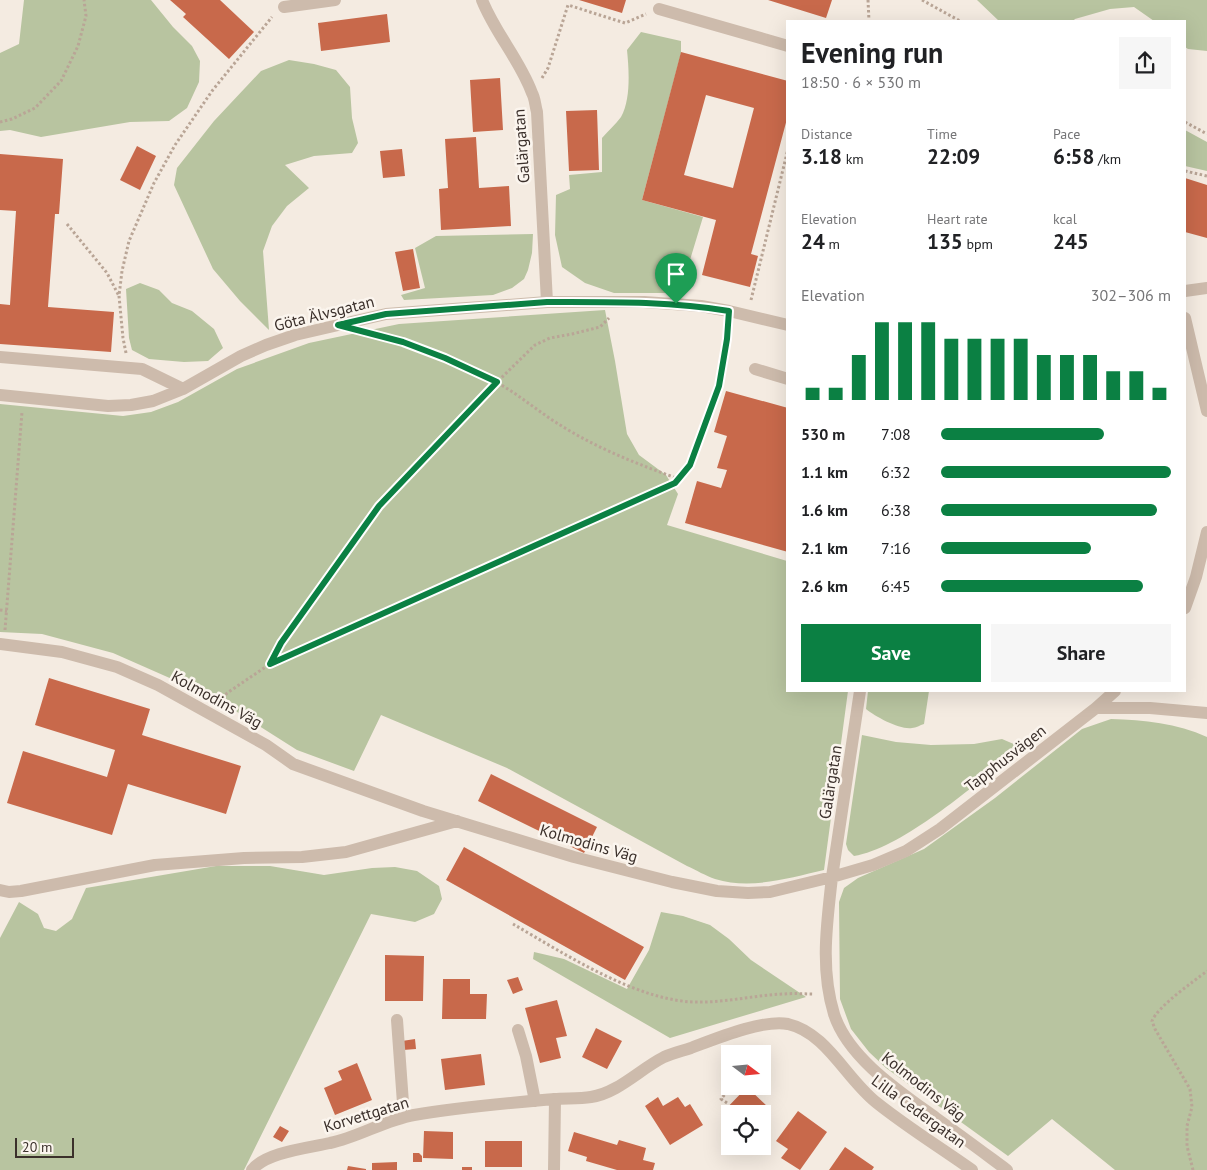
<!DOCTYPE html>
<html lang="en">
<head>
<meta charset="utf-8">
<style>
  :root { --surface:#fff; --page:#f6f6f6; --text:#202124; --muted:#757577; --accent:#0b8043 }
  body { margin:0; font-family:"PT Sans",sans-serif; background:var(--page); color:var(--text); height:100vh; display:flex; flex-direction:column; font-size:19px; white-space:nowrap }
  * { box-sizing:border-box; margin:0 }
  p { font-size:16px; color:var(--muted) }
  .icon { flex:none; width:28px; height:28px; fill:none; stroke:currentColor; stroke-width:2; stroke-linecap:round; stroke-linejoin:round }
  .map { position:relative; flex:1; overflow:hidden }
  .sheet { position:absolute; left:786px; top:20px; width:400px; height:672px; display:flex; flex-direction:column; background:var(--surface); border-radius:0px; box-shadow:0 5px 20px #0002 }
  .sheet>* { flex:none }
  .needle { width:32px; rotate:106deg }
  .fabs { position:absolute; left:721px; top:1045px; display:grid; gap:10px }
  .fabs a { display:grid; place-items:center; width:50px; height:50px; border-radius:0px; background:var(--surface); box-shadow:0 5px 20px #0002; font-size:25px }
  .scale { position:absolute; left:15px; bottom:12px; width:59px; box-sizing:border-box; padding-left:5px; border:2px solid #3b302b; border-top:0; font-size:14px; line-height:18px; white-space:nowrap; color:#3b302b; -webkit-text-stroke:4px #fbf5ee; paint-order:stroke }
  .pin { position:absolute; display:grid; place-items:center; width:42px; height:42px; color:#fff; margin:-51px -21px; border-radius:50% 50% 50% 0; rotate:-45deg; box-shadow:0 0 5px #0007 }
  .pin .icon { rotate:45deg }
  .round { display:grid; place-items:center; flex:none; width:52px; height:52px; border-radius:0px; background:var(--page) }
  .summary { display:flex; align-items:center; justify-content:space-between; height:85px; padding:0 15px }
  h1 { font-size:28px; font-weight:700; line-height:38px }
  .figures { display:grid; grid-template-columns:repeat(3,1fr); gap:8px; height:85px; padding:5px 15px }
  .figures div { display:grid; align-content:center }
  .figures b { font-size:21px; font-weight:700 }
  .figures small { font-size:14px; font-weight:400 }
  .figures p { font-size:14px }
  .chart { height:140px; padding:10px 15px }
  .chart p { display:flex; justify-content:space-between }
  .chart svg { width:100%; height:90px; margin-top:5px; stroke:var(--accent); stroke-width:6 }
  .cta { display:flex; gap:10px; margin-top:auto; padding:10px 15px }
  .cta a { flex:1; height:58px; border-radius:0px; background:var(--accent); color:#fff; font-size:20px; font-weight:700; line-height:58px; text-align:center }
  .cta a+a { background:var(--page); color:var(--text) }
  ul { padding:0 15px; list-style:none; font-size:16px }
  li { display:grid; grid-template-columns:80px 60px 1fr; align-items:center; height:38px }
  li i { height:12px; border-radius:6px; background:var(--accent) }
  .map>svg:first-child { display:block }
</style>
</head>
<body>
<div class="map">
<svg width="1207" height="1170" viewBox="0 0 1207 1170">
  <rect width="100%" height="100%" fill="#f4ebe1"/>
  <path fill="#b8c4a0" d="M24,0H151L173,27L192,46L200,61L199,82L187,108L169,121L130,122L41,137L10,130L0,131V53L19,44Z
    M977,0H1207V51L1188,49L1185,47V21H1154L1134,7L1110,9L1075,19L1073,21H999Z
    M641,32L681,41V53L642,200L703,217L680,293H614L585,283L562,267L555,235L556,195L570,189L569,175L602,172V138C608,131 616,124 621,117C631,99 629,70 627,50Z
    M289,60L314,64L336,70L350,87L352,118L358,143L352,153L314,156L285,165L309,188L287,206L272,226L263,251L269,330L240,301L213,269L174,185L177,168L214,121L261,71Z
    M1185,130L1207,142V171L1185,166Z
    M533,234L532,253L528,270L524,279L512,288L493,295L404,300L401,295L425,288L415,248L436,236Z
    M140,283L159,290L172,303L192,311L214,329L223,348L208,361L184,362L149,359L132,350L129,338L126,289Z
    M605,310L615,361L627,434L639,455L666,475L678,494L667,525L787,561L788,691H848L824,870C789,878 751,890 715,879C706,876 696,870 687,866L507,768L381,715L354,771L297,750L215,698L113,653L42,634L0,632V404L123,416L151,412L178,402L237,369L309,343L399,324Z
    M868,691H929L924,724C920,725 916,728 912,728C900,730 876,717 866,709Z
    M1111,719C1144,720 1177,723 1207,737V1170H1115L1052,1119L1008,1156L886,1068L869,1052L851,1029L840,999L839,902L844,888L858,878L924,849L995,798L1082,729Z
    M862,735L896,742L931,745L974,744L1002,739L1016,745L1012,756C972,786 903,848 854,856L848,850L846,844Z
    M216,866H270L324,875L372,868L395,867L417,871L439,886L442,899L434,914L415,922L371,914L244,1170H0V938L19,902L38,914L44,928L56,931L72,919L86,888Z
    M661,912L683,916L710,925L729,939L751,960L806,997L670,1038L533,959L534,952L564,959L627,989L649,950Z"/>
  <path fill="#c8694b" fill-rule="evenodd" d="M170,0H220L254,32L229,59L183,17L186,14Z
    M579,0H626L622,13Z
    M768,0H832L826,18Z
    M387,14L390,42L321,51L318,23Z
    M681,52L788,81V115L751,254L758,256L750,287L702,275L716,220L642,200ZM706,95L754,108L733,188L684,175Z
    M500,78L503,130L473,132L470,80Z
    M597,110L599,170L569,171L566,111Z
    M476,137L479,188L509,186L511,226L441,230L439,189L448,188L445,139Z
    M137,146L156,156L140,190L120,180Z
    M402,149L405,176L383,178L380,151Z
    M0,154L63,159L59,214H55L48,307L114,312L111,352L0,344V304L10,305L16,211L0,210Z
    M1185,178L1207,185V238L1185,232Z
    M413,249L420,288L403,291L395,252Z
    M726,391L788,408V552L685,523L697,481L721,488L727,470L717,468L727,436L714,432Z
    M49,678L150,709L142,735L241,766L226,814L128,784L112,835L7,803L23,751L107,777L115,750L35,725Z
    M491,774L597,827L584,853L478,801Z
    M464,847L644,947L625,980L446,880Z
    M385,955L424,956L423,1001H385Z
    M518,977L523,990L513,994L507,980Z
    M443,979H470V994H487L486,1019H442Z
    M557,1000L567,1036L556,1038L561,1058L540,1063L525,1008Z
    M596,1028L622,1041L607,1069L582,1057Z
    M415,1039L416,1049L403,1050L402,1041Z
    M481,1054L485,1085L445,1090L441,1059Z
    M357,1063L372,1100L335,1115L324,1088L342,1080L338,1071Z
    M747,1087L770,1109L762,1116V1114H730V1121L722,1113Z
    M658,1097L663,1106L678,1097L685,1107L690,1104L703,1125L670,1145L645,1106Z
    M798,1111L827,1132L800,1170L781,1158L788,1149L776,1141Z
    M280,1126L289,1131L282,1142L273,1137Z
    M424,1131L453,1132V1159L423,1158Z
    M574,1132L617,1145L619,1140L646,1148L643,1160L655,1163L653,1170H617L586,1161L587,1157L568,1151Z
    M485,1141H522V1167H485Z
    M845,1147L874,1167L872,1170H829Z
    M413,1153H419L422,1156V1162H413Z
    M397,1162V1170H372V1163Z
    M348,1166L366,1169V1170H347Z
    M462,1167H472V1170H462Z"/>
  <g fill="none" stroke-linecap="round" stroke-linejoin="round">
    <path stroke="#b9a596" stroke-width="3" stroke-dasharray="2.5 2.5" stroke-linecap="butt" d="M868,0L869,21
      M922,0L960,21
      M542,78L548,68L568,5L625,23L646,14
      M0,122L12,119L35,108L61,81L78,46L86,16L84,0
      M1185,122L1207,134
      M1185,171L1207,176
      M67,224L107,273L119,296
      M751,300L788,149
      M372,334C415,345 457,361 496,382C520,395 541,414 565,428C601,450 640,465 679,479
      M126,353L123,338L119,296L122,271L129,241L154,183L175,145L212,91L272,17
      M0,610L7,611
      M5,630L22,412
      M270,664L281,643L379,506L497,382L535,345L550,338L572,334L600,327L609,318
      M220,703L227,693L270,664L675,483L690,465L719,386L728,326
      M513,924C565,954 641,1004 701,1002C729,1002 756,995 784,994C794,993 804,994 814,994
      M730,1070L725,1077L730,1080
      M727,1103L721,1099L732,1086
      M1193,1170L1187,1146V1126L1192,1107L1190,1089L1155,1029L1152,1021C1158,1006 1193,982 1207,971"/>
    <path stroke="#cdbbac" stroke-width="12" d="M482,0C495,33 520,60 532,93C535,98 535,105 537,112L547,302
      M284,7L335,0
      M659,9L788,46
      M1185,291L1207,288
      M1185,318L1207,411
      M0,357L142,369L183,389
      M755,369L788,379
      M0,395L108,406L131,405L153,401L183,389L241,356L266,345L295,335L386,314L547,302H644L701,306L729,311L788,325
      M1185,608L1196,577L1207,532
      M0,644L62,652L117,667L158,685L266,745L293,764L423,811L574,857L672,882L717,891L748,893L770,892L832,877C827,923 820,968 834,1014C848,1058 900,1092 936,1118C960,1135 984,1153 1007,1170
      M860,691L832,877L873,865L906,851L940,829L1096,708H1150L1207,713
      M1096,708L1115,691
      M0,890L9,892L21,891L155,865L244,858L302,857L346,852L457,821
      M397,1020L404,1117
      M518,1030L526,1056L535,1101
      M252,1170C266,1152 309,1148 330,1143C359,1137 385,1120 414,1115C460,1107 508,1103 554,1099C566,1098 579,1099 591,1097C618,1093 640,1069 664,1057C673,1053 682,1051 691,1048C715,1039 763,1019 788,1024C827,1033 846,1079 877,1103C907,1127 941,1148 972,1170
      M554,1170L555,1099"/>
  </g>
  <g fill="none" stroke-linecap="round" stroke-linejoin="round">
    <defs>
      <path id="route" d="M547,302C608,302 669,301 729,311L727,339L719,386L690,465L675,483L270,664L281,643L379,506L497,382L445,358L403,342L338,325L386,314Z"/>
    </defs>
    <use href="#route" stroke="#fff" stroke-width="10"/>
    <use href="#route" stroke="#0b8043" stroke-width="6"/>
  </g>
  <g text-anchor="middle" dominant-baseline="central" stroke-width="5" stroke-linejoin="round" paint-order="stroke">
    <g font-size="16" fill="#3b302b" stroke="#fbf5ee">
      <text transform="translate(521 146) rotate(-94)">Galärgatan</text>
      <text transform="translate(324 313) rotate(-14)">Göta Älvsgatan</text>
      <text transform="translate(217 699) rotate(29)">Kolmodins Väg</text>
      <text transform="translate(1005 758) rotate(-38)">Tapphusvägen</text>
      <text transform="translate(830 782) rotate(-81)">Galärgatan</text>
      <text transform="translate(589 843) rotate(16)">Kolmodins Väg</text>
      <text transform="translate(924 1086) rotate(38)">Kolmodins Väg</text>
      <text transform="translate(919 1111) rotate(36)">Lilla Cedergatan</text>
      <text transform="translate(366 1114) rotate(-17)">Korvettgatan</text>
    </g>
  </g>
</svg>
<div class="fabs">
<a><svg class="needle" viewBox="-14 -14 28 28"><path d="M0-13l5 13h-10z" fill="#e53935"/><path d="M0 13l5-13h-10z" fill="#757577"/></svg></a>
<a><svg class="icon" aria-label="locate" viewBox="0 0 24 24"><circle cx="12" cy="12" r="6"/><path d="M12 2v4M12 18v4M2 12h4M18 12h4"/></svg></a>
</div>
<div class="scale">20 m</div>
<div class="pin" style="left:676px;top:304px;background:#1e9e55"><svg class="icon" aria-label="arrive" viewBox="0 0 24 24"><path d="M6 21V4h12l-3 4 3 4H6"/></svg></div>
<section class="sheet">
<div class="summary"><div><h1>Evening run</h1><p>18:50 · 6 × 530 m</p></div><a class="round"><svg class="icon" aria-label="share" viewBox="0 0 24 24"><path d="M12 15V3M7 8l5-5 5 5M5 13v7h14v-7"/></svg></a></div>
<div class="figures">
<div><p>Distance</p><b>3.18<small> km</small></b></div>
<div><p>Time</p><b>22:09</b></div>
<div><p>Pace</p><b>6:58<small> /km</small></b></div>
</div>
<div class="figures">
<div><p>Elevation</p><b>24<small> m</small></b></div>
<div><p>Heart rate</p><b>135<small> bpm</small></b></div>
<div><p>kcal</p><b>245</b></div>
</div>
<div class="chart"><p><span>Elevation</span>302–306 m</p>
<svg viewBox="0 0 160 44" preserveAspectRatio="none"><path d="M5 44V38M15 44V38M25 44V22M35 44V6M45 44V6M55 44V6M65 44V14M75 44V14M85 44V14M95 44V14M105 44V22M115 44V22M125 44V22M135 44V30M145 44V30M155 44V38"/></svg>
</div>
<ul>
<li><b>530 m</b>7:08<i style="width:71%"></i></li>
<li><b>1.1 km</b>6:32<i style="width:100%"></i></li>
<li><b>1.6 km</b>6:38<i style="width:94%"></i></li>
<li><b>2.1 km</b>7:16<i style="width:65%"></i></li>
<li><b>2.6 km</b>6:45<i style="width:88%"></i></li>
</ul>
<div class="cta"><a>Save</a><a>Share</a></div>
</section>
</div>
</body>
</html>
